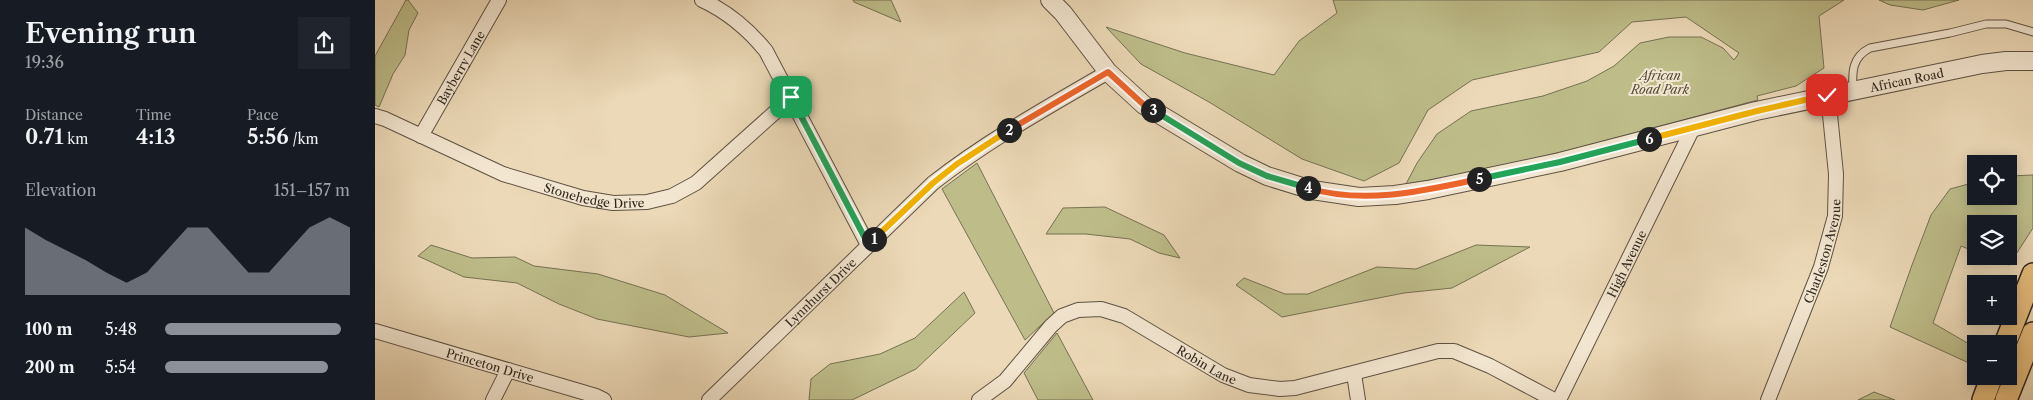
<!DOCTYPE html>
<html lang="en">
<head>
<meta charset="utf-8">
<style>
  :root { --surface:#171b24; --page:#20242c; --text:#f1f3f6; --muted:#9ea1a6; --accent:#8c9099 }
  body { margin:0; font-family:"Libre Caslon Text",serif; background:var(--page); color:var(--text); height:100vh; display:flex; flex-direction:column; font-size:19px; white-space:nowrap }
  * { box-sizing:border-box; margin:0 }
  p { font-size:16px; color:var(--muted) }
  .icon { flex:none; width:28px; height:28px; fill:none; stroke:currentColor; stroke-width:2; stroke-linecap:round; stroke-linejoin:round }
  .map { position:relative; flex:1; overflow:hidden }
  .side { display:flex; flex-direction:column; background:var(--surface); width:375px }
  .side>* { flex:none }
  .buttons { position:absolute; left:1592px; top:155px; display:grid; gap:10px }
  .buttons a { display:grid; place-items:center; width:50px; height:50px; border-radius:0px; background:var(--surface); box-shadow:0 2px 12px #0003; font-size:25px }
  .pin { position:absolute; display:grid; place-items:center; width:42px; height:42px; color:#fff; margin:-21px; border-radius:10px; box-shadow:0 2px 8px #0006 }
  .km { position:absolute; width:25px; height:25px; margin:-12px; border-radius:50%; background:#222; color:#fff; font-size:14px; line-height:25px; text-align:center }
  .round { display:grid; place-items:center; flex:none; width:52px; height:52px; border-radius:0px; background:var(--page) }
  .head { display:flex; align-items:center; justify-content:space-between; height:85px; padding:0 25px }
  h1 { font-size:28px; font-weight:600; line-height:38px }
  .stats { display:grid; grid-template-columns:repeat(3,1fr); gap:8px; height:85px; padding:5px 25px }
  .stats div { display:grid; align-content:center }
  .stats b { font-size:21px; font-weight:600 }
  .stats small { font-size:14px; font-weight:400 }
  .stats p { font-size:14px }
  .chart { height:140px; padding:10px 25px }
  .chart p { display:flex; justify-content:space-between }
  .chart svg { width:100%; height:90px; margin-top:5px; fill:var(--accent); opacity:.7 }
  ul { padding:0 25px; list-style:none; font-size:16px }
  li { display:grid; grid-template-columns:80px 60px 1fr; align-items:center; height:38px }
  li i { height:12px; border-radius:6px; background:var(--accent) }
  main { display:flex; flex:1; min-height:0 }
  .map>svg:first-child { display:block }
</style>
</head>
<body>
<main>
<section class="side">
<div class="head"><div><h1>Evening run</h1><p>19:36</p></div><a class="round"><svg class="icon" aria-label="share" viewBox="0 0 24 24"><path d="M12 15V3M7 8l5-5 5 5M5 13v7h14v-7"/></svg></a></div>
<div class="stats">
<div><p>Distance</p><b>0.71<small> km</small></b></div>
<div><p>Time</p><b>4:13</b></div>
<div><p>Pace</p><b>5:56<small> /km</small></b></div>
</div>
<div class="chart"><p><span>Elevation</span>151–157 m</p>
<svg viewBox="0 0 160 44" preserveAspectRatio="none"><path d="M0 44V11L10 17L20 22L30 27L40 33L50 38L60 33L70 22L80 11L90 11L100 22L110 33L120 33L130 22L140 11L150 6L160 11V44z"/></svg>
</div>
<ul>
<li><b>100 m</b>5:48<i style="width:95%"></i></li>
<li><b>200 m</b>5:54<i style="width:88%"></i></li>
</ul>
</section>
<div class="map">
<svg width="1658" height="400" viewBox="0 0 1658 400">
  <rect width="100%" height="100%" fill="#ecd9b7"/>
  <filter id="stains"><feTurbulence type="fractalNoise" baseFrequency=".004" numOctaves="4"/><feColorMatrix values="0 0 0 0 .2 0 0 0 0 .09 0 0 0 0 .02 0 0 0 .5 -.17"/></filter>
  <radialGradient id="worn" r=".72"><stop offset=".6" stop-color="#630" stop-opacity="0"/><stop offset="1" stop-color="#630" stop-opacity=".3"/></radialGradient>
  <path fill="#bebd8a" stroke="#767153" d="M31,0H33L43,13L34,30L30,55L18,74L4,107L0,105V56Z
    M478,0H516L526,22L479,2Z
    M958,0H1469L1444,16L1449,68L1421,86L1382,96L1383,100L1195,150L1097,173L1031,184L1042,163L1062,134L1096,111L1168,96L1212,81L1239,66L1265,43L1294,37H1326L1348,48L1359,60L1364,53L1311,17L1257,22L1224,52L1097,80L1053,110L1024,163L989,181L927,159L834,102L766,64L731,27L810,53L899,75L924,41L962,13Z
    M1504,0H1584L1548,10L1515,5Z
    M602,163L679,313L650,340L567,189Z
    M1658,175V228L1634,265L1612,256H1634V224H1601V252L1586,246L1558,323L1601,348V353L1594,363L1515,327L1537,265L1556,215L1575,189L1601,182V196H1634V176Z
    M730,207L789,235L805,258L784,253L755,239L711,234H671L688,208Z
    M56,245L97,258L140,257L159,266L223,274L290,295L353,333L314,337L222,319L184,304L142,283L89,277L43,256Z
    M1101,245L1155,247L1077,288L1029,293L907,317L861,285L869,278L910,294H933L1002,267L1041,269Z
    M589,292L600,313L541,369L477,400H434L436,379L455,364L505,354L540,338Z
    M682,333L718,400H663L649,373Z
    M1499,392L1520,400H1483Z"/>
  <g fill="none" stroke-linecap="round" stroke-linejoin="round">
    <defs>
      <path id="service" d="M1478,90C1477,72 1477,57 1495,48L1575,33L1611,24H1631L1658,32"/>
      <g id="minor">
        <path d="M327,0C353,12 373,29 391,51L493,245"/>
        <path id="s1" d="M0,116L10,119L128,174L208,198L238,203L272,202L297,196L321,183L417,97"/>
        <path id="s2" d="M46,136L124,0"/>
        <path id="s3" d="M0,331L221,396L229,400"/>
        <path d="M979,374L983,400"/>
        <path d="M118,400L133,370"/>
        <path id="s4" d="M334,400L558,183C613,140 673,107 733,72"/>
        <path id="s5" d="M604,400L630,381L676,326L687,316L703,310L726,309L749,316L848,375L874,385L905,389L920,388L1063,351H1079L1115,366L1179,400"/>
        <path id="s6" d="M1184,400L1318,128"/>
        <path id="s7" d="M1393,400L1446,267L1460,216L1461,174L1453,95"/>
      </g>
      <g id="tertiary">
        <path id="s8" d="M675,0L688,13L733,72L769,105L865,163L892,176L937,190L984,197L1020,195L1053,190L1185,162L1381,111L1607,64L1631,61H1658"/>
      </g>
      <path id="primary" d="M1630,344L1658,274
        M1608,400L1617,376
        M1631,400L1658,333"/>
    </defs>
    <use href="#service" stroke="#5e5243" stroke-width="9"/>
    <use href="#minor" stroke="#5e5243" stroke-width="16"/>
    <use href="#tertiary" stroke="#5e5243" stroke-width="20"/>
    <use href="#primary" stroke="#2e251c" stroke-width="24"/>
    <use href="#service" stroke="#f3e6d0" stroke-width="7"/>
    <use href="#minor" stroke="#f3e6d0" stroke-width="14"/>
    <use href="#tertiary" stroke="#f3e6d0" stroke-width="18"/>
    <use href="#primary" stroke="#e6bc7c" stroke-width="21"/>
  </g>
  <g fill="none" stroke-linecap="round" stroke-linejoin="round">
    <defs>
      <path id="split-1" d="M416,97L493,244L499,239"/>
      <path id="split-2" d="M499,239L558,183L582,164L634,130"/>
      <path id="split-3" d="M634,130L733,72L769,105L778,110"/>
      <path id="split-4" d="M778,110L864,163L892,176L933,188"/>
      <path id="split-5" d="M933,188C990,205 1048,191 1104,179"/>
      <path id="split-6" d="M1104,179L1185,162L1274,139"/>
      <path id="split-7" d="M1274,139L1382,111L1452,95"/>
    </defs>
    <use href="#split-1" stroke="#fff" stroke-width="10"/>
    <use href="#split-2" stroke="#fff" stroke-width="10"/>
    <use href="#split-3" stroke="#fff" stroke-width="10"/>
    <use href="#split-4" stroke="#fff" stroke-width="10"/>
    <use href="#split-5" stroke="#fff" stroke-width="10"/>
    <use href="#split-6" stroke="#fff" stroke-width="10"/>
    <use href="#split-7" stroke="#fff" stroke-width="10"/>
    <use href="#split-1" stroke="#22a559" stroke-width="6"/>
    <use href="#split-2" stroke="#f5b400" stroke-width="6"/>
    <use href="#split-3" stroke="#f0652b" stroke-width="6"/>
    <use href="#split-4" stroke="#22a559" stroke-width="6"/>
    <use href="#split-5" stroke="#f0652b" stroke-width="6"/>
    <use href="#split-6" stroke="#22a559" stroke-width="6"/>
    <use href="#split-7" stroke="#f5b400" stroke-width="6"/>
  </g>
  <g text-anchor="middle" dominant-baseline="central" stroke-width="4" stroke-linejoin="round" paint-order="stroke">
    <g font-size="12" fill="#2e251c" stroke="#f3e6d0">
      <text stroke="none"><textPath href="#s2" startOffset="79">Bayberry Lane</textPath></text>
      <text stroke="none"><textPath href="#s8" startOffset="939">African Road</textPath></text>
      <text stroke="none"><textPath href="#s1" startOffset="235">Stonehedge Drive</textPath></text>
      <text stroke="none"><textPath href="#s7" startOffset="159">Charleston Avenue</textPath></text>
      <text stroke="none"><textPath href="#s6" startOffset="152">High Avenue</textPath></text>
      <text stroke="none"><textPath href="#s4" startOffset="155">Lynnhurst Drive</textPath></text>
      <text stroke="none"><textPath href="#s5" startOffset="279">Robin Lane</textPath></text>
      <text stroke="none"><textPath href="#s3" startOffset="120">Princeton Drive</textPath></text>
    </g>
    <g font-size="12" font-style="italic" fill="#524b38" stroke="#f3e6d0">
      <text x="1285" y="75">African<tspan x="1285" dy="14">Road Park</tspan></text>
    </g>
  </g>
  <rect width="100%" height="100%" filter="url(#stains)"/>
  <rect width="100%" height="100%" fill="url(#worn)"/>
</svg>
<div class="buttons">
<a><svg class="icon" aria-label="locate" viewBox="0 0 24 24"><circle cx="12" cy="12" r="6"/><path d="M12 2v4M12 18v4M2 12h4M18 12h4"/></svg></a>
<a><svg class="icon" aria-label="layers" viewBox="0 0 24 24"><path d="M12 4l9 5-9 5-9-5zM3 14l9 5 9-5"/></svg></a>
<a>+</a>
<a>−</a>
</div>
<div class="pin" style="left:416px;top:97px;background:#1e9e55"><svg class="icon" aria-label="arrive" viewBox="0 0 24 24"><path d="M6 21V4h12l-3 4 3 4H6"/></svg></div>
<div class="pin" style="left:1452px;top:95px;background:#d93025"><svg class="icon" aria-label="check" viewBox="0 0 24 24"><path d="M5 12l5 5 9-10"/></svg></div>
<b class="km" style="left:499px;top:239px">1</b>
<b class="km" style="left:634px;top:130px">2</b>
<b class="km" style="left:778px;top:110px">3</b>
<b class="km" style="left:933px;top:188px">4</b>
<b class="km" style="left:1104px;top:179px">5</b>
<b class="km" style="left:1274px;top:139px">6</b>
</div>
</main>
</body>
</html>
